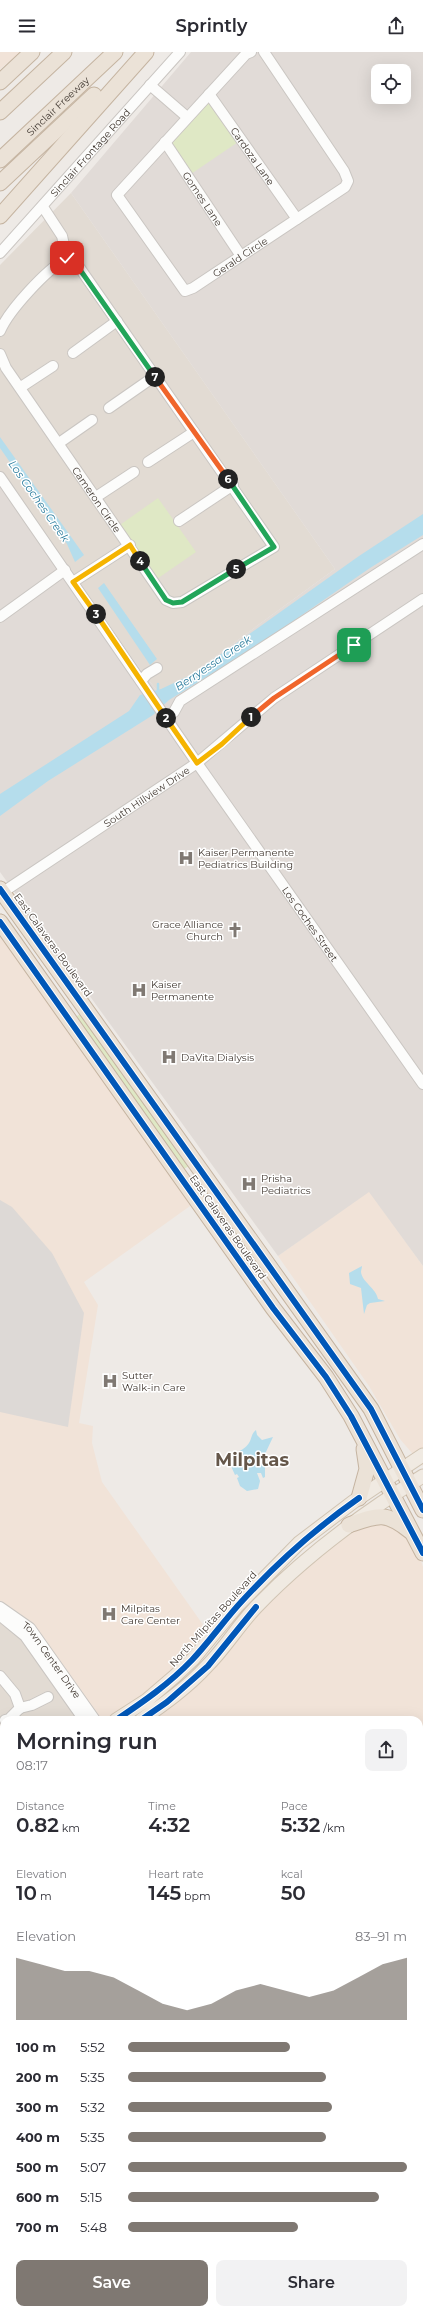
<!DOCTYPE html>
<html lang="en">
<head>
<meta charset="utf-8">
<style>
  :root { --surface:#fff; --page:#f2f2f3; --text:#2b2b33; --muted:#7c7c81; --accent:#7f7872 }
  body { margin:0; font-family:Montserrat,sans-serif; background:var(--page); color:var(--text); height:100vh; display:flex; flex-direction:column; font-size:15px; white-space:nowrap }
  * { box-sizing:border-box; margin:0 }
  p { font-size:13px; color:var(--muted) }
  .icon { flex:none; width:22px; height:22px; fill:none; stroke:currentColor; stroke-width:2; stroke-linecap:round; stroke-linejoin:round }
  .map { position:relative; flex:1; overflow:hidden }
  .side { position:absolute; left:0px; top:1664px; width:423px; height:598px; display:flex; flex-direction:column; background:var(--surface); border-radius:12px 12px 0 0; box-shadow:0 4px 16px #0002 }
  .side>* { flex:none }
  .buttons { position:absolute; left:371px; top:12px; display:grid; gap:8px }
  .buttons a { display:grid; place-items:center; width:40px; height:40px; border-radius:8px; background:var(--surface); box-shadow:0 4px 16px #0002; font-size:20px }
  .pin { position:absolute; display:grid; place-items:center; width:34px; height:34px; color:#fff; margin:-17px; border-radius:8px; box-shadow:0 2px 6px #0006 }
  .km { position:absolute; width:20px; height:20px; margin:-10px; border-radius:50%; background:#222; color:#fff; font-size:11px; line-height:20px; text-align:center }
  .round { display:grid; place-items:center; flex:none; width:42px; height:42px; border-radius:8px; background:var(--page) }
  .summary { display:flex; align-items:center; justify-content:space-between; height:68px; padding:0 16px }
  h1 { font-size:22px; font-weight:600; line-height:30px }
  .stats { display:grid; grid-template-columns:repeat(3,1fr); gap:6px; height:68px; padding:4px 16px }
  .stats div { display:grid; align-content:center }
  .stats b { font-size:20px; font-weight:600 }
  .stats small { font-size:11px; font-weight:400 }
  .stats p { font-size:11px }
  .chart { height:112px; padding:8px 16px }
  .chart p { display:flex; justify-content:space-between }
  .chart svg { width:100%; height:72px; margin-top:4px; fill:var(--accent); opacity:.7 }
  .button { display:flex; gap:8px; margin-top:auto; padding:8px 16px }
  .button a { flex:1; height:46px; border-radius:8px; background:var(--accent); color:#fff; font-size:16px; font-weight:600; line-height:46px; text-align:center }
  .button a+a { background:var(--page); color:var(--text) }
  ul { padding:0 16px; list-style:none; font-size:13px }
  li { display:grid; grid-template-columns:64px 48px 1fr; align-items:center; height:30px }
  li i { height:10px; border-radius:5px; background:var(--accent) }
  header { display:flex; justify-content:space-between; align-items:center; height:52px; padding:0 16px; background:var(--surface); font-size:18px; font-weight:600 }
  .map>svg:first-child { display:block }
</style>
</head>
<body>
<header><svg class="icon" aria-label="menu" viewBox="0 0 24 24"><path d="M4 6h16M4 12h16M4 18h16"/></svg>Sprintly<svg class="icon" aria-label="share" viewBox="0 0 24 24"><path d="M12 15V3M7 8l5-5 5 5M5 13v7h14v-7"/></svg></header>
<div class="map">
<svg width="423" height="2262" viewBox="0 0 423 2262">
  <rect width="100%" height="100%" fill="#eeeae6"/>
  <path fill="#e2dbd3" d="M71,141L335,517L161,644L0,433V213Z
    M0,1559L25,1584L84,1668H4V1726L0,1728Z
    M423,1680V1881L419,1885V1683Z
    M0,1822L4,1826V2258H66L62,2262H0Z"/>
  <path fill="#f1e3d8" d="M0,0H21L0,17Z
    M0,870L197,1149L84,1230L98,1253L79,1371L93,1374L92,1391L102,1430L211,1584L116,1668H95L0,1555Z
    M369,1139L423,1214V1414L400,1387L369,1334L278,1204Z
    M376,1465L412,1481L423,1515V1680L419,1683V1668H141L167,1650L315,1500Z
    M4,1754V1826L0,1822V1757Z"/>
  <path fill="#e1dbd7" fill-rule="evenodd" d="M191,0H423V1214L369,1140L278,1204L0,820V433L161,644L335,517L71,141ZM378,19H404V45H378Z
    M423,1950V2237L419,2238V1954Z
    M100,2258H285L281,2262H96Z"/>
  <path fill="#dfe8c5" d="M209,42L241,88L188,124L165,90Z
    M158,446L196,500L154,529L117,475Z
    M81,961L189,1114L184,1117L76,965Z"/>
  <path fill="#ddd9d6" d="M0,1148L12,1155L52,1201L84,1261L68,1375L0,1360Z"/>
  <path fill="#b5ddec" d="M0,385L84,503L75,510L67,492L0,396Z
    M423,462V483L370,516L260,592L169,648L153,663L48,729L0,764V742L129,659L140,643L161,637L193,622L359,504Z
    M104,531L157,607L150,613L98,536Z
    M362,1214C362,1216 361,1218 361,1220C362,1230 376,1236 378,1247L385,1249L370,1251L367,1253L364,1262L361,1236L350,1232L349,1221Z
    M256,1378L257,1383L262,1388L273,1385L265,1402V1425L263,1426L261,1421H257L260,1429L258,1437L247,1439L240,1434L237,1426L239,1425L237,1422L235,1423L230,1412C234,1398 242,1401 249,1391C252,1386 251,1382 256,1378Z"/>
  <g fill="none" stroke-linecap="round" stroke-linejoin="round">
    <path stroke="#b5ddec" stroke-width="2.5" d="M158,632V641
      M419,1911L423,1907
      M218,2262L219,2258"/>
    <defs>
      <g id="minor">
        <path id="s1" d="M251,0L246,2L117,143L185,239L193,236L345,135L348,129L344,119L264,0"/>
        <path d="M150,33L187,65"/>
        <path id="s2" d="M209,42L297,167"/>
        <path id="s3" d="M165,90L241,204"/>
        <path d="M43,155L62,184L67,206"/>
        <path id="s4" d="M0,201L180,0"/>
        <path d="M0,279C9,258 46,218 67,206"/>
        <path d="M73,301L117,269"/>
        <path id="s5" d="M0,302L6,316L166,548L173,551L182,550L274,495L77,212L67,206"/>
        <path d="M21,335L53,314"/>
        <path d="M109,356L155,324"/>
        <path d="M59,391L92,368"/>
        <path d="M148,410L194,380"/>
        <path id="s6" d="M0,425L197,711L423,1032"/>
        <path d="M96,445L134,420"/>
        <path d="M179,469L233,433"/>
        <path d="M73,530L130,493"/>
        <path d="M0,565L65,518"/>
        <path d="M141,629L147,622L157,616"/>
        <path d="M166,665L174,660L180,649L423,492"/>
        <path id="s7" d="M0,842L197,711L274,646L423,547"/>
        <path id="s8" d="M0,1555L30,1576L95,1668"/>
        <path d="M0,1559L3,1566L25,1584L84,1668"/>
        <path d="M0,1624L15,1642L20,1656"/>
        <path d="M20,1656L32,1653L48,1645"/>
        <path d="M5,1668L9,1667L20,1656"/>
        <path d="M0,1892L4,1896"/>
        <path d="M0,1925L4,1923"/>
        <path d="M0,2035L4,2032"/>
        <path d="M419,2238L423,2237"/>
        <path d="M53,2258L54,2260"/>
        <path d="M281,2262L285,2258"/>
      </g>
      <path id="major" d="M116,1668L147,1648L175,1624L193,1607L236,1555L299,1491L353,1450L423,1403
        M141,1668C164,1652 188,1635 207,1614C225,1596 238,1574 256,1555C305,1504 363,1461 423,1424
        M0,1728L4,1726
        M0,1748L4,1746"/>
      <g id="highway">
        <path d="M0,30L32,0"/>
        <path d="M0,60L64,0"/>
        <path id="s9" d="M0,108L115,0"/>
        <path d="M0,131L94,43"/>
        <path d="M0,164L146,0"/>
        <path d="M0,837L371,1357L423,1458"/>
        <path d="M0,870L273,1256L326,1325L351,1364L423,1501"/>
        <path d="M359,1446L367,1417L364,1397"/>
        <path d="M349,1473C378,1463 385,1459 410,1479"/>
      </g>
    </defs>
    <use href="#minor" stroke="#cac6c2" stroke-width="12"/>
    <use href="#major" stroke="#d0c4b3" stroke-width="15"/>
    <use href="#highway" stroke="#c5b4a1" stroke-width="17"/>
    <use href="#minor" stroke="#fcfcfb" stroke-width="10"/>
    <use href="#major" stroke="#f0eae2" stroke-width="13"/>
    <use href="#highway" stroke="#ebe2d7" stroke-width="15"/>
    <defs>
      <path id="rail" d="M419,1944L423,1940
        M419,1970L423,1966
        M81,2262L85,2258
        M115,2262L119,2258
        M125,2262L129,2258"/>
    </defs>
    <use href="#rail" stroke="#d8d7d7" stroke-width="4"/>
    <use href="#rail" stroke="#fff" stroke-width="2.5" stroke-dasharray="8" stroke-linecap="butt"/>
    <defs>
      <path id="cycleway" d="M0,837L371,1357L423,1458
        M0,870L273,1256L326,1325L351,1364L423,1501
        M116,1668C143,1650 169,1632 192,1608C210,1589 225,1567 243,1548C278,1510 316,1476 359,1446
        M141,1668L167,1650L208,1614L256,1555"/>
    </defs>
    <use href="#cycleway" stroke="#fff" stroke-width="8"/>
    <use href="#cycleway" stroke="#0057b8" stroke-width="6"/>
  </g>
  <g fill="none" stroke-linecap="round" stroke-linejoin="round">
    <defs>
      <path id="split-1" d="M251,665L274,646L354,593"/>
      <path id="split-2" d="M166,666L197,711L222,692L251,665"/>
      <path id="split-3" d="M96,562L166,666"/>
      <path id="split-4" d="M96,562L73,530L130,493L140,509"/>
      <path id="split-5" d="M140,509L166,548L173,551L182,550L236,517"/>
      <path id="split-6" d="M228,427L274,495L236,517"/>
      <path id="split-7" d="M155,325L228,427"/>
      <path id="split-8" d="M67,206L76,212L155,325"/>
    </defs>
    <use href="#split-1" stroke="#fff" stroke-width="8"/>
    <use href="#split-2" stroke="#fff" stroke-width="8"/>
    <use href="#split-3" stroke="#fff" stroke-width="8"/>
    <use href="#split-4" stroke="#fff" stroke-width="8"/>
    <use href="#split-5" stroke="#fff" stroke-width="8"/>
    <use href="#split-6" stroke="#fff" stroke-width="8"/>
    <use href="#split-7" stroke="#fff" stroke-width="8"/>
    <use href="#split-8" stroke="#fff" stroke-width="8"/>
    <use href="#split-1" stroke="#f0652b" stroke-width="5"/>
    <use href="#split-2" stroke="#f5b400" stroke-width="5"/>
    <use href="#split-3" stroke="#f5b400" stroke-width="5"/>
    <use href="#split-4" stroke="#f5b400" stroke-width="5"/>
    <use href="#split-5" stroke="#22a559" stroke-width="5"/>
    <use href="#split-6" stroke="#22a559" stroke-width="5"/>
    <use href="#split-7" stroke="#f0652b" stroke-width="5"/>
    <use href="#split-8" stroke="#22a559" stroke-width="5"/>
  </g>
  <defs>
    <symbol id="hospital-bare" viewBox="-9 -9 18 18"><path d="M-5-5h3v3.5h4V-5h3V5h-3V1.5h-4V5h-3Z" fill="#7f7872" stroke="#fff" stroke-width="2.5" paint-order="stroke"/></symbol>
    <symbol id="church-bare" viewBox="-9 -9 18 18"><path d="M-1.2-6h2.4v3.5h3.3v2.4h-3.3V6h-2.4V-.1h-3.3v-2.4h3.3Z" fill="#7f7872" stroke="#fff" stroke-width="2.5" paint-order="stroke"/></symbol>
  </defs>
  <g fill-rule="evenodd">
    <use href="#hospital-bare" x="175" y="795" width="22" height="22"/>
    <use href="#church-bare" x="224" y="867" width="22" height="22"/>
    <use href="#hospital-bare" x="128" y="927" width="22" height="22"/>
    <use href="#hospital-bare" x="158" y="994" width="22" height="22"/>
    <use href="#hospital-bare" x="238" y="1121" width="22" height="22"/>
    <use href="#hospital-bare" x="99" y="1318" width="22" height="22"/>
    <use href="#hospital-bare" x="98" y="1551" width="22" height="22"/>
  </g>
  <g text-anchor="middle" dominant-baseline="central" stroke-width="3" stroke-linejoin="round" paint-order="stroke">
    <g font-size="10" fill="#433a33" stroke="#fff">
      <text stroke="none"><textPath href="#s9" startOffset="79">Sinclair Freeway</textPath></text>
      <text stroke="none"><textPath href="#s4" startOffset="135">Sinclair Frontage Road</textPath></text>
      <text stroke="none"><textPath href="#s2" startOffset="76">Cardoza Lane</textPath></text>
      <text stroke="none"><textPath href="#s3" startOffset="68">Gomes Lane</textPath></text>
      <text stroke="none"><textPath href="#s1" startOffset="379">Gerald Circle</textPath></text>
      <text stroke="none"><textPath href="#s5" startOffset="175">Cameron Circle</textPath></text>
      <text stroke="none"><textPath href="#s7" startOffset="176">South Hillview Drive</textPath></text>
      <text stroke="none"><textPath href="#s6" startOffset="544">Los Coches Street</textPath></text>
      <text transform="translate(53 893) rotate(54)">East Calaveras Boulevard</text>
      <text transform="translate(228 1175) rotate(55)">East Calaveras Boulevard</text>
      <text transform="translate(213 1567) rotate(-48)">North Milpitas Boulevard</text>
      <text stroke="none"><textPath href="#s8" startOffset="75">Town Center Drive</textPath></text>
    </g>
    <g font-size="10" fill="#433a33" stroke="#fff" text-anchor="start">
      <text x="198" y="800">Kaiser Permanente<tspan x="198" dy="12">Pediatrics Building</tspan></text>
      <text x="223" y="872" text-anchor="end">Grace Alliance<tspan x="223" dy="12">Church</tspan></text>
      <text x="151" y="932">Kaiser<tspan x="151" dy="12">Permanente</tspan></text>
      <text x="181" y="1005">DaVita Dialysis</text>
      <text x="261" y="1126">Prisha<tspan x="261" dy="12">Pediatrics</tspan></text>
      <text x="122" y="1323">Sutter<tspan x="122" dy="12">Walk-in Care</tspan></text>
      <text x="121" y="1556">Milpitas<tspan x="121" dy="12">Care Center</tspan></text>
    </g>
    <g font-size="11" font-style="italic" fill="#2a7c9d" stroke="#fff">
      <text transform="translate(39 449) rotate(55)">Los Coches Creek</text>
      <text transform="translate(213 611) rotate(-34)">Berryessa Creek</text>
    </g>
    <g font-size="18" font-weight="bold" fill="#65574a" stroke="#fff">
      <text x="252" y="1408">Milpitas</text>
    </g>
  </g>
</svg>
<div class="buttons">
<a><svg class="icon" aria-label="locate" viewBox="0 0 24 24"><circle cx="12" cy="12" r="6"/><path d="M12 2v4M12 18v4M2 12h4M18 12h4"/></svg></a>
</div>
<div class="pin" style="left:354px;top:593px;background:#1e9e55"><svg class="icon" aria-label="arrive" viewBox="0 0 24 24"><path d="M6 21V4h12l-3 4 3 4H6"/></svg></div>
<div class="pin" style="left:67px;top:206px;background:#d93025"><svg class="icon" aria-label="check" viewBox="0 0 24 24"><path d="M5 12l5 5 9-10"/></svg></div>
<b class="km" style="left:251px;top:665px">1</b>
<b class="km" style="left:166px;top:666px">2</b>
<b class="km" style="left:96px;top:562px">3</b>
<b class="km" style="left:140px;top:509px">4</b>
<b class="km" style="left:236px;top:517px">5</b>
<b class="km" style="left:228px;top:427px">6</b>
<b class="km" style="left:155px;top:325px">7</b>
<section class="side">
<div class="summary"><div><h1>Morning run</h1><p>08:17</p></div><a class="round"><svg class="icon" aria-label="share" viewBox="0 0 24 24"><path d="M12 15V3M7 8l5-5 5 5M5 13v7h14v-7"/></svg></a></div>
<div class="stats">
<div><p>Distance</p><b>0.82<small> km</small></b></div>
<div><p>Time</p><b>4:32</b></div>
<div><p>Pace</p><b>5:32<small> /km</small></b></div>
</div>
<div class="stats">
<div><p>Elevation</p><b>10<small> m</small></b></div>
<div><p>Heart rate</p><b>145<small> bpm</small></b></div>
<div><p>kcal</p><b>50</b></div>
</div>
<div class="chart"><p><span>Elevation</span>83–91 m</p>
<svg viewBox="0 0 160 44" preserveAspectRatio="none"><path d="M0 44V6L10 10L20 14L30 14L40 18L50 26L60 34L70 38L80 34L90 26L100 22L110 26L120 30L130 26L140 18L150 10L160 6V44z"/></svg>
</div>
<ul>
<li><b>100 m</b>5:52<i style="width:58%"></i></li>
<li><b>200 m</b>5:35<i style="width:71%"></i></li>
<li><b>300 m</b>5:32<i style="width:73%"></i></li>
<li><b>400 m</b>5:35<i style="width:71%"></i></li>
<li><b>500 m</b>5:07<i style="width:100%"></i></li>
<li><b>600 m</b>5:15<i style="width:90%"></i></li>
<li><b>700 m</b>5:48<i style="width:61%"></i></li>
</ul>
<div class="button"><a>Save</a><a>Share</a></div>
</section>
</div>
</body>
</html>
